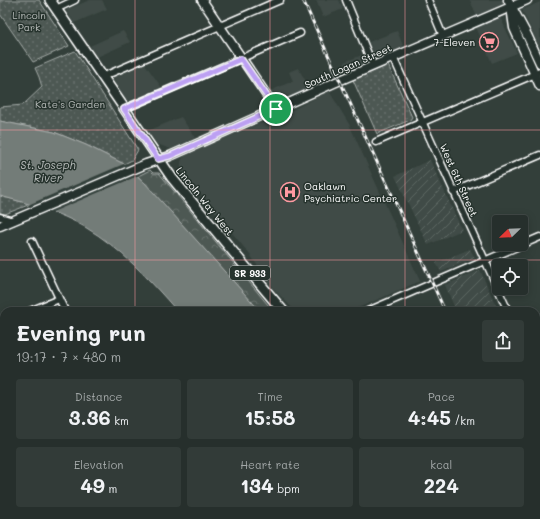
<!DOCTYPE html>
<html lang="en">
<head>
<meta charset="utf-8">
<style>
  :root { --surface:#262f2c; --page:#323b38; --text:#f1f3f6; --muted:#a4a9a9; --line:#424a48 }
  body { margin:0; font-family:Mali,sans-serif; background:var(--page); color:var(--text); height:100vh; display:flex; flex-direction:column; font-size:15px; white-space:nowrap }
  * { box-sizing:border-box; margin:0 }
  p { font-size:13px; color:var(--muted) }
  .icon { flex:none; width:22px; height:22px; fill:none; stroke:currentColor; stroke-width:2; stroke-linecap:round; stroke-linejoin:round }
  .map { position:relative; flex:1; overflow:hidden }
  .drawer { position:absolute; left:0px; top:307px; width:540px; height:212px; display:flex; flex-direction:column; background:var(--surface); border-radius:12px 12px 0 0; box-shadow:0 2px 10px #0003,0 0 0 1px var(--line) }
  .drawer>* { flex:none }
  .needle { width:26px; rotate:247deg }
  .buttons { position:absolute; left:492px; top:215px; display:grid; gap:8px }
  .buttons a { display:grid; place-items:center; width:36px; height:36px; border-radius:4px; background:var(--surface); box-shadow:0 2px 10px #0003,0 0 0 1px var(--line); font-size:20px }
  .pin { position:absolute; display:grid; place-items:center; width:34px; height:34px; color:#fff; margin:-17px; border:2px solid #fff; border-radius:50%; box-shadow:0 1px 4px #0007 }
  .round { display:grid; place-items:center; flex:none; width:42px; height:42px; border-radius:4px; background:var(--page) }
  .overview { display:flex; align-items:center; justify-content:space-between; height:68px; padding:0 16px }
  h1 { font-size:22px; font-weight:700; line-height:30px }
  .metrics { display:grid; grid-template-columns:repeat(3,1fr); gap:6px; height:68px; padding:4px 16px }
  .metrics div { display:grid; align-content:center; border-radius:4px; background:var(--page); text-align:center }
  .metrics b { font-size:20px; font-weight:700 }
  .metrics small { font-size:11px; font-weight:400 }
  .metrics p { font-size:11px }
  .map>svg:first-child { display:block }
</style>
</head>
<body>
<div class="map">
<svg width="540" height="519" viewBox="0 0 540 519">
  <defs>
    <pattern id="industrial-furrows" width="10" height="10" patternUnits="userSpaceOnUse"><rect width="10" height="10" fill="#404c47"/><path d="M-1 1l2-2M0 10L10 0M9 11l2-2" fill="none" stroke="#5d6763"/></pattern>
    <pattern id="green-dots" width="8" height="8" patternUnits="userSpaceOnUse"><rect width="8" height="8" fill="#4d5853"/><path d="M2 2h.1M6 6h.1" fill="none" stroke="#68716d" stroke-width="1.8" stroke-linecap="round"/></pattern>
    <pattern id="forest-crowns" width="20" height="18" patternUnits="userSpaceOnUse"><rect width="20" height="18" fill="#4d5853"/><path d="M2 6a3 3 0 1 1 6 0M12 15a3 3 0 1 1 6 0" fill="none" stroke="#68716d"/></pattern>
  </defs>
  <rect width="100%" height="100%" fill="#333f3a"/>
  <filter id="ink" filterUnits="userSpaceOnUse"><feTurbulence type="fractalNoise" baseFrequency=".025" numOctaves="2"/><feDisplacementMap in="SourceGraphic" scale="8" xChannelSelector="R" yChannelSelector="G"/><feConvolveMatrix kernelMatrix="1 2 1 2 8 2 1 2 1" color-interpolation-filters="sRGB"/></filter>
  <g filter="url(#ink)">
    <path fill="#404c47" d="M90,0H102L107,9L74,23L66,10Z
      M316,0H339L343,9L323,17Z
      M470,0H503L504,3L503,5L477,17Z
      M540,2V48L522,10Z
      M500,17L517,53L492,63L476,27Z
      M123,31L130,42L97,57L90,46Z
      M397,31L404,48L376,59L369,42Z
      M362,55L365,63L363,66L348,72L344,62Z
      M145,64L162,88L127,102L113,79L116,76Z
      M298,68L310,88L278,102L270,91L293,81L289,72Z
      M329,91L349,124L420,281L351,311H295L272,287L251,256L181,170V162L182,159L185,155L296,108Z
      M181,117L195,138L171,149L157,144L148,131Z"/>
    <path fill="url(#industrial-furrows)" d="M430,160L462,230L428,245L395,176Z
      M470,249L475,258L441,272L436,263Z
      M480,270L497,308L490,311H456L445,285Z
      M536,392L540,401V443L536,444Z"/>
    <path fill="url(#green-dots)" stroke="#a6aca9" d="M0,0H39L69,46L33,62L0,14Z
      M75,51L138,150L132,160L124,164L86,145L54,132L0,121V107L23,105L42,87L39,77L35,68Z
      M388,65L412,117L410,120L377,134L353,80Z
      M0,196L31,204L5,214L0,213Z"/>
    <path fill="url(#forest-crowns)" stroke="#a6aca9" d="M150,170L153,173H159L273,311H260L138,176Z"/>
    <path fill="#737b78" stroke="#abb0ae" d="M0,121L54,132L86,145L124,164L145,183L260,311H177C150,280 121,248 85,227C59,212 30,204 0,196Z
      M329,515H435L437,519H333Z"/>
    <path fill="#333f3a" d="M126,163L140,175L50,213L28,205Z"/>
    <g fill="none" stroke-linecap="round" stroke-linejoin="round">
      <defs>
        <path id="street" d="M346,0L373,66
          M428,0L443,36
          M56,9L75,0
          M393,57L508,311
          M102,77L280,0
          M124,109L300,33
          M376,142L540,72
          M453,192L540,155
          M0,217L13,221
          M32,241L65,311
          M30,311L59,299
          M368,311L540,237
          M536,320L540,318
          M0,324L4,322
          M536,373L540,382
          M0,414L4,413
          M538,483L540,482
          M0,500L4,498
          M280,515L285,519
          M155,519L164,515"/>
        <path id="secondary" d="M202,0L276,109
          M508,0L527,35L540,63
          M511,7L514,28L540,86
          M0,226L146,164L170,156L336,82L527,0
          M0,395L4,404
          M51,515L53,519"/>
        <path id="primary" d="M50,0L172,178L244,265L283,311
          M461,515L464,519"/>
      </defs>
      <use href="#street" stroke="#fff" stroke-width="9"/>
      <use href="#secondary" stroke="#fff" stroke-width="11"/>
      <use href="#primary" stroke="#fff" stroke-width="12"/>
      <use href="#street" stroke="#26332d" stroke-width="6"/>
      <use href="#secondary" stroke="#26332d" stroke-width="8"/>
      <use href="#primary" stroke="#26332d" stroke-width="9"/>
      <defs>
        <path id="rail" d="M303,0L445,311
          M536,511L540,519"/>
      </defs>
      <use href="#rail" stroke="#fff" stroke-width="3"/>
      <use href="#rail" stroke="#26332d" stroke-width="1.5" stroke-dasharray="4.5" stroke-linecap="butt"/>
    </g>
  </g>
  <g fill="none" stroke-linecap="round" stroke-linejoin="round" filter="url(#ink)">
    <defs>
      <path id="route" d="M241,59L276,109L170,156L158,159L124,109Z"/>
    </defs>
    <use href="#route" stroke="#fff" stroke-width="8"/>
    <use href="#route" stroke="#bca0f2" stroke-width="5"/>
  </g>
  <path fill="none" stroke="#ff9aa2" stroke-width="1" stroke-opacity="0.55" d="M135,0V311M270,0V311M405,0V311M0,130H540M0,260H540M0,389H4M536,389H540M135,515V519M270,515V519M405,515V519"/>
  <defs>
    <symbol id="supermarket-ring" viewBox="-11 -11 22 22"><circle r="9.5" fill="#26332d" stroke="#ff9aa2" stroke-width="1.5"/><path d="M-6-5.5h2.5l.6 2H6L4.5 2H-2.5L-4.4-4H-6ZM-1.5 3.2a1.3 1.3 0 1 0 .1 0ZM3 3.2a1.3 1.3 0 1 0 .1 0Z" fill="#ff9aa2"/></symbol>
    <symbol id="hospital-ring" viewBox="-11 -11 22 22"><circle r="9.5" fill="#26332d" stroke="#ff9aa2" stroke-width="1.5"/><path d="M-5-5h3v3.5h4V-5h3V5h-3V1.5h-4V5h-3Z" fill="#ff9aa2"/></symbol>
  </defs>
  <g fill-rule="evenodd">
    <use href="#supermarket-ring" x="478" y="31" width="22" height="22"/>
    <use href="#hospital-ring" x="279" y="181" width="22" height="22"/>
  </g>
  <g text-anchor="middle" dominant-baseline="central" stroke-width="3" stroke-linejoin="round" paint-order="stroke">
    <rect fill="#26332d" stroke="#bec2c0" stroke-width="1" x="230" y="266" width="40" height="14" rx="3"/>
    <g font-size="9" font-weight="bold" fill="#fff">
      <text x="250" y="273">SR 933</text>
    </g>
    <g font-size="10" fill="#b8bcba" stroke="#26332d">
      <text x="29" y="15">Lincoln<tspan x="29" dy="12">Park</tspan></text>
      <text x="70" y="104">Kate's Garden</text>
    </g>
    <g font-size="10" fill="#fff" stroke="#26332d" text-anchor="end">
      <text x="475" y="42">7-Eleven</text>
      <text x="304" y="186" text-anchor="start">Oaklawn<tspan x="304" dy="12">Psychiatric Center</tspan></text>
    </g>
    <g font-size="10" fill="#fff" stroke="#26332d">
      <text transform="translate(348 66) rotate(-24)">South Logan Street</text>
      <text transform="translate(459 180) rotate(66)">West 6th Street</text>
      <text transform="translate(205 201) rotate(51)">Lincoln Way West</text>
    </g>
    <g font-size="11" font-style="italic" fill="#b9bdbc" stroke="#26332d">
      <text x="48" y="164">St. Joseph<tspan x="48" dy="13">River</tspan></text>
    </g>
  </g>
</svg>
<div class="buttons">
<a><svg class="needle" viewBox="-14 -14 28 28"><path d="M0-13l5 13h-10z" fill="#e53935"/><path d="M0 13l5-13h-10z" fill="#a4a9a9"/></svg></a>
<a><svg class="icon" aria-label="locate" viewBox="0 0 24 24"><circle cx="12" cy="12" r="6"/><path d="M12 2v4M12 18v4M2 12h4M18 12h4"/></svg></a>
</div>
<div class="pin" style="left:276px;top:109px;background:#1e9e55"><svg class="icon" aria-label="arrive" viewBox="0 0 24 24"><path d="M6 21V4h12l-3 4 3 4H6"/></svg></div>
<section class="drawer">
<div class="overview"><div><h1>Evening run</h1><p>19:17 · 7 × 480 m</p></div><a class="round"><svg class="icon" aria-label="share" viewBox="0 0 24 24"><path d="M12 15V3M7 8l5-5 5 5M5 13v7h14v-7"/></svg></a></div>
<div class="metrics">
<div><p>Distance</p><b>3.36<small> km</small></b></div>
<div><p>Time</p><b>15:58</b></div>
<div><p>Pace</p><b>4:45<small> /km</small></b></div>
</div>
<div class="metrics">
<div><p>Elevation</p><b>49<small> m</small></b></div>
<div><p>Heart rate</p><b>134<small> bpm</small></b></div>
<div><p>kcal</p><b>224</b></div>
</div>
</section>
</div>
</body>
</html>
